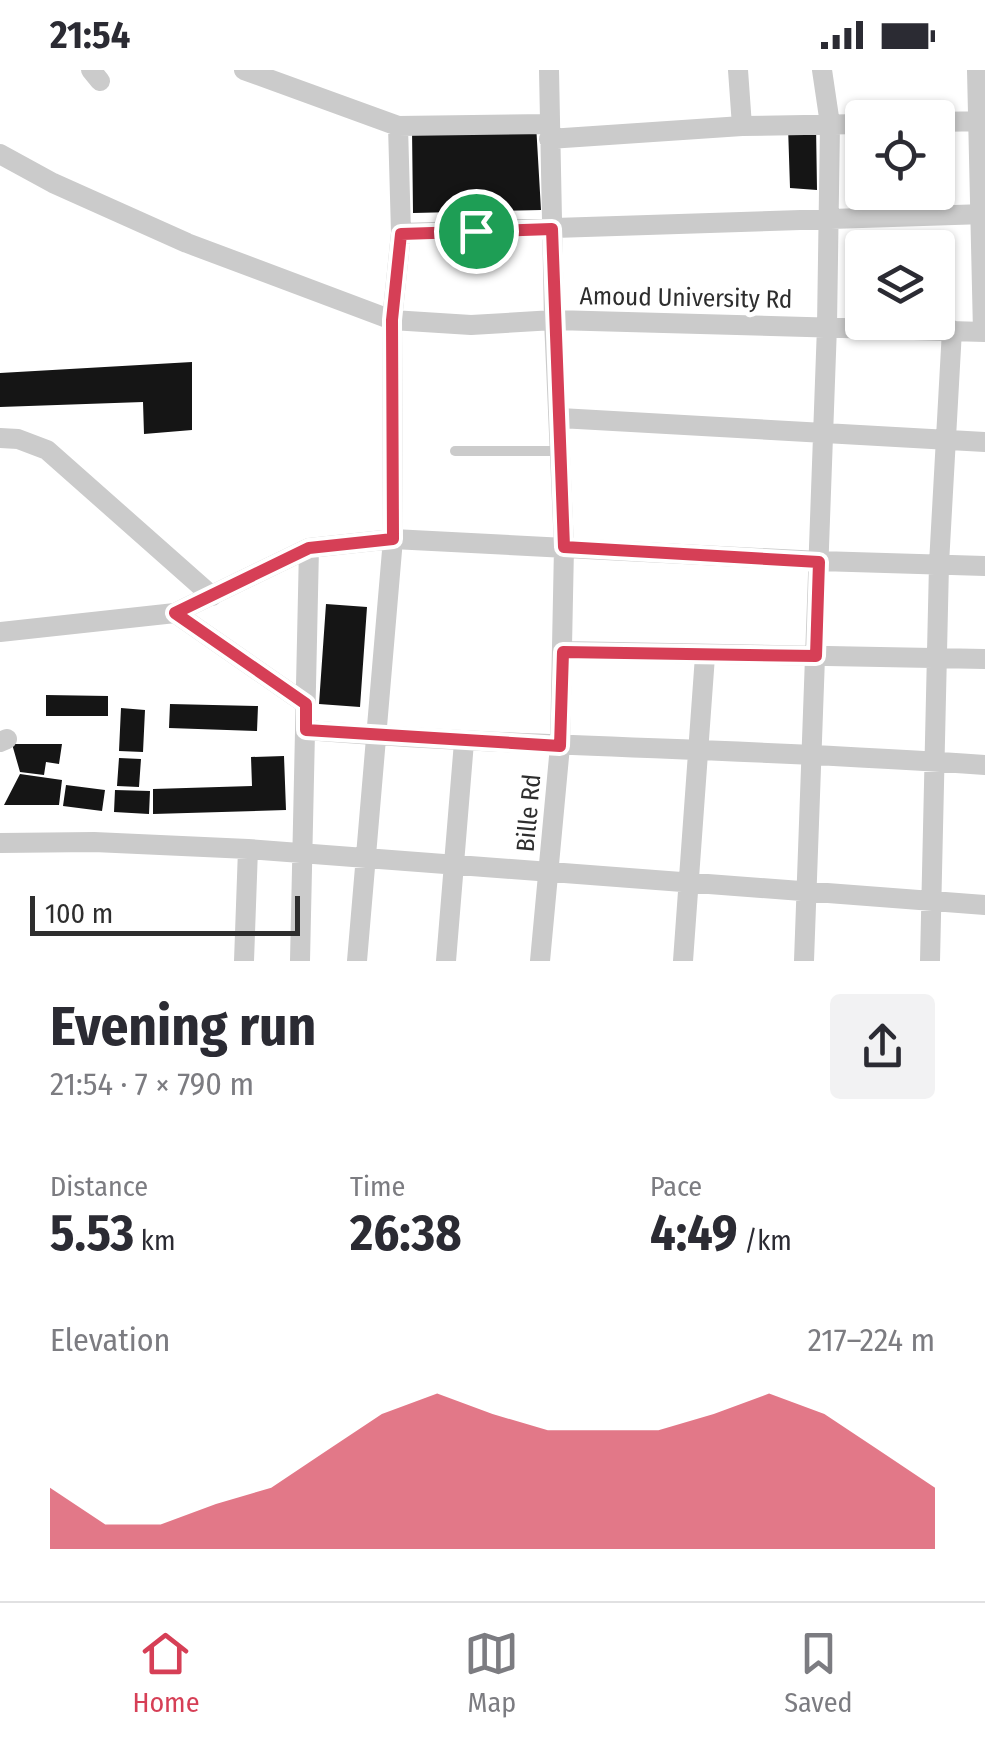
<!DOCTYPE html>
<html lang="en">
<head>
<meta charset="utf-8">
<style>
  :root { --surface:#fff; --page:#f2f2f3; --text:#2b2b33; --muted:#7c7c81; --line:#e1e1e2; --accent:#d63f56 }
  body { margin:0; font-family:"Fira Sans Condensed",sans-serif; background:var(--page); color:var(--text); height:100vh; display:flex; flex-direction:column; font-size:38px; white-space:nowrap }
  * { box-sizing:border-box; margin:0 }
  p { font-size:32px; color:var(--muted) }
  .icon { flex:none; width:55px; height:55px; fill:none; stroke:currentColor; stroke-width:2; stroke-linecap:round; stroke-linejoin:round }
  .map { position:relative; height:891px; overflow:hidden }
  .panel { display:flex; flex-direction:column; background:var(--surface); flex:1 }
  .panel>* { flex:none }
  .fabs { position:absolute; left:845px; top:30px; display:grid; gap:20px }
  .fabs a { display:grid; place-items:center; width:110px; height:110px; border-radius:10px; background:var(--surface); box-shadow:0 2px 8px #0004; font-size:50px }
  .scale { position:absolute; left:30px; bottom:25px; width:270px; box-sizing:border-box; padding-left:10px; border:5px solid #2e2e2e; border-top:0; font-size:28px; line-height:35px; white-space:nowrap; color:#2e2e2e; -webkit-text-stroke:8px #fff; paint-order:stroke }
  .pin { position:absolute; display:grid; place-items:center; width:85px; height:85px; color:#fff; margin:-42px; border:5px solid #fff; border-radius:50%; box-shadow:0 2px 10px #0007 }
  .round { display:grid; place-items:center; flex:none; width:105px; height:105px; border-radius:10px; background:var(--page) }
  .headline { display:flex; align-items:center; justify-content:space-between; height:170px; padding:0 50px }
  h1 { font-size:55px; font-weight:700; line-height:75px }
  .figures { display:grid; grid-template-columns:repeat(3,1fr); gap:15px; height:170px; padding:10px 50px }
  .figures div { display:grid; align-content:center }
  .figures b { font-size:50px; font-weight:700 }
  .figures small { font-size:28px; font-weight:400 }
  .figures p { font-size:28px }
  .chart { height:280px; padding:20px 50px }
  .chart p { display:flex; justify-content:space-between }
  .chart svg { width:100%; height:180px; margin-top:10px; fill:var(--accent); opacity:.7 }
  .status { display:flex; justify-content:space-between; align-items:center; height:70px; padding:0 50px; background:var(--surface); direction:ltr }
  .status svg { height:28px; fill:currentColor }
  .tab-bar { display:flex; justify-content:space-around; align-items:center; height:140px; border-top:2px solid var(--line); background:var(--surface); font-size:28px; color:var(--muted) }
  .tab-bar a { display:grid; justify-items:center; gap:5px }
  .tab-bar .selected { color:var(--accent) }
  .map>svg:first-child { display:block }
</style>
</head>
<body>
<div class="status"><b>21:54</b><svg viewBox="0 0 49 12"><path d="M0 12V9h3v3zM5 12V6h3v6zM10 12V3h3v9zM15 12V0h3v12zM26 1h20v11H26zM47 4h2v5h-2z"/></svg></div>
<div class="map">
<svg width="985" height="891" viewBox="0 0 985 891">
  <rect width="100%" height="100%" fill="#fff"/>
  <path fill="#151515" d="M536,54L541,140L413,143L412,59Z
    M816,55L817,120L790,118L788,56Z
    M192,292V360L144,364L143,332L0,337V303Z
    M326,534L367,537L360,637L319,634Z
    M46,625L108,626V646H46Z
    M170,634L258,636L257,661L169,658Z
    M121,638L145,640L143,682L119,681Z
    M12,674H62L59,694L46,692L44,705L20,702Z
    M284,686L286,740L153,744V719L252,716L251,687Z
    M119,688L141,689L139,717L117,716Z
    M20,704L62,710L59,735H4Z
    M66,715L105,720L102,741L63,736Z
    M115,720L150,721L149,744L114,742Z"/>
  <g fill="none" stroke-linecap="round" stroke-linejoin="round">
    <path stroke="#cbcbcb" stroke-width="10" d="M455,381H559"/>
    <path stroke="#cbcbcb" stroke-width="20" d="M91,0L100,11
      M244,0L398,56L550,54
      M738,0L742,56
      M977,0L983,262
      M938,52L985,51
      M549,69L742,56L862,54
      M0,84L53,113L187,173L392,250L471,255L554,250L985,262
      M401,163L985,144
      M560,348L985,372
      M0,368L18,369L47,380L212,526
      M175,543L306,634
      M0,562L175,543L309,478L393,469L819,491L985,496
      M563,581L985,589
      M306,660C532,678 759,678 985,695
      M0,672L7,669
      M0,773L94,772L248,779L985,835
      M244,891L248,779
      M300,891L309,478
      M357,891L393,469L392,250L401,163L398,56
      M446,891L464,672
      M540,891L560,676L564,477L554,250L549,0
      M683,891L705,586
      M804,891L827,256L830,54L822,0
      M930,891L939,494L952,260"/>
  </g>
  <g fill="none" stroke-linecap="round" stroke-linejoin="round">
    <defs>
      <path id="route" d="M552,159L564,477L819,492L816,586L563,582L560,676L306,660V634L175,543L309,478L393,469L392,250L401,164Z"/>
    </defs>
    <use href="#route" stroke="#fff" stroke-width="20"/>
    <use href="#route" stroke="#d63f56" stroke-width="12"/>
  </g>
  <g text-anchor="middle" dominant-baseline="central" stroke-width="10" stroke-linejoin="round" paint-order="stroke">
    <g font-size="25" fill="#2e2e2e" stroke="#fff">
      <text transform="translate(686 228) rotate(1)">Amoud University Rd</text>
      <text transform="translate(529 743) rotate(-85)">Bille Rd</text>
    </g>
  </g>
</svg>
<div class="fabs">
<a><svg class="icon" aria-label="locate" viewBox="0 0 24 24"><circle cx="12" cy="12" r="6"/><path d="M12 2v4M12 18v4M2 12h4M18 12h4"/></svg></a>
<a><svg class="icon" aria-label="layers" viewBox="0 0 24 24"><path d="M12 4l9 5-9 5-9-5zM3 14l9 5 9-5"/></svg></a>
</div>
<div class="scale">100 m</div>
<div class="pin" style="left:476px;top:161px;background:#1e9e55"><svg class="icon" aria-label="arrive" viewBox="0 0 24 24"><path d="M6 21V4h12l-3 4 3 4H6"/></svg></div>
</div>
<section class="panel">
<div class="headline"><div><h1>Evening run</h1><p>21:54 · 7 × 790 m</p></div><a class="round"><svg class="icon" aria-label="share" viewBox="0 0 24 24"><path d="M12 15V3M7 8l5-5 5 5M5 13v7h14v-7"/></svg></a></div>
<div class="figures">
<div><p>Distance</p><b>5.53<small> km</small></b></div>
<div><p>Time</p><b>26:38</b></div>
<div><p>Pace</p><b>4:49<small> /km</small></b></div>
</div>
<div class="chart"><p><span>Elevation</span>217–224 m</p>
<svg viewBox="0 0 160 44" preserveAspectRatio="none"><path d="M0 44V29L10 38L20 38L30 33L40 29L50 20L60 11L70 6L80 11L90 15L100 15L110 15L120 11L130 6L140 11L150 20L160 29V44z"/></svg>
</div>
</section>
<nav class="tab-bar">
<a class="selected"><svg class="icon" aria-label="home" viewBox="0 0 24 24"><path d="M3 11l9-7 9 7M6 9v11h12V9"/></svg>Home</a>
<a><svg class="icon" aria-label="map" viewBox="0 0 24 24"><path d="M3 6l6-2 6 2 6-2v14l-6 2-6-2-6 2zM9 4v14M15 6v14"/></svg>Map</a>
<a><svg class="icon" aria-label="saved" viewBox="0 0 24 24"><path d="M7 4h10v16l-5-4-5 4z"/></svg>Saved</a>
</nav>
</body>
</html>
